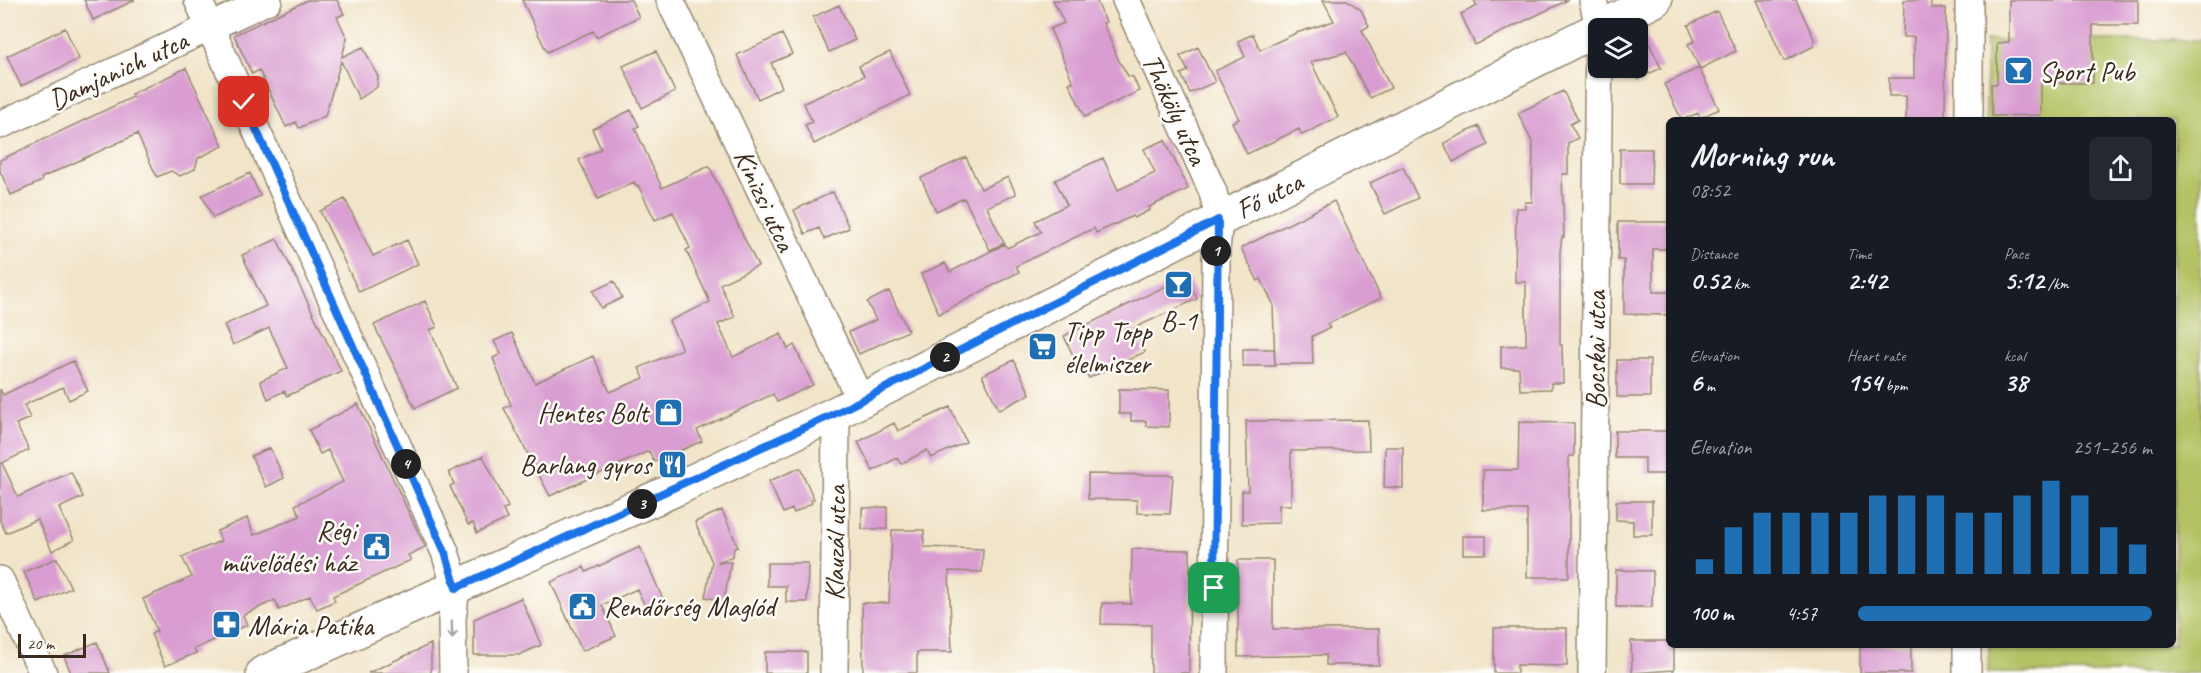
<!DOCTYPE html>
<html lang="en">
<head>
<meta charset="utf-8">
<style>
  :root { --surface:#171b24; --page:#242831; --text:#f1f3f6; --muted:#9ea1a6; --accent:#1f6fb2 }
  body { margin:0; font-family:Caveat,sans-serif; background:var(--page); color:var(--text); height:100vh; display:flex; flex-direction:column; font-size:22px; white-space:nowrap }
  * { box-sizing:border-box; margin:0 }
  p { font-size:20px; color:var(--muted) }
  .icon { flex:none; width:33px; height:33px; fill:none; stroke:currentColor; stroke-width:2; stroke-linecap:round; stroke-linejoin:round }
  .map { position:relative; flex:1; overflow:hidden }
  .panel { position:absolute; left:1666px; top:117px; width:510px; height:531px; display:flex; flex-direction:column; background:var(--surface); border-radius:9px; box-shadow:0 2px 4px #0004 }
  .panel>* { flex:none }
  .tools { position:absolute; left:1588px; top:18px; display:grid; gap:12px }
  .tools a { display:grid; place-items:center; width:60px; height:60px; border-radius:9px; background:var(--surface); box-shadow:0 2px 4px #0004; font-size:30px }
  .scale { position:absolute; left:18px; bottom:15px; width:68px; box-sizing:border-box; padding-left:6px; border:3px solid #3b2a1e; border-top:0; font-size:16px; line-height:21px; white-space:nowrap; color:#3b2a1e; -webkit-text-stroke:4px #fdfcf7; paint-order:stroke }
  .pin { position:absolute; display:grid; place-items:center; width:51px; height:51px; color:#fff; margin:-26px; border-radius:12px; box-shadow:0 3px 9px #0006 }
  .km { position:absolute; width:30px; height:30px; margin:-15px; border-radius:50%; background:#222; color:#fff; font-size:16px; line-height:30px; text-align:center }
  .round { display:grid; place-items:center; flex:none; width:63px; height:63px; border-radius:9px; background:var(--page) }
  .overview { display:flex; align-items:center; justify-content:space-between; height:102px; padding:0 24px }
  h1 { font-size:33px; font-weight:600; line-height:45px }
  .figures { display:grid; grid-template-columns:repeat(3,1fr); gap:9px; height:102px; padding:6px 24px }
  .figures div { display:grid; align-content:center }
  .figures b { font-size:26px; font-weight:600 }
  .figures small { font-size:16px; font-weight:400 }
  .figures p { font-size:16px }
  .chart { height:168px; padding:12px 24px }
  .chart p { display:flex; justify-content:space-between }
  .chart svg { width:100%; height:108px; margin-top:6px; stroke:var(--accent); stroke-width:6 }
  ul { padding:0 24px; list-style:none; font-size:20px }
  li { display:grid; grid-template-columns:96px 72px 1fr; align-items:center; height:45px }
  li i { height:15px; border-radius:8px; background:var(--accent) }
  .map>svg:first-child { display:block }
</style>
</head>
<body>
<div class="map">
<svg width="2201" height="673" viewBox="0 0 2201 673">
  <rect width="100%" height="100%" fill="#fdfcf7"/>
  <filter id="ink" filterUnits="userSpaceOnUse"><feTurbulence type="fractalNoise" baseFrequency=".0167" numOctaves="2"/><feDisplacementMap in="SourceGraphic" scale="12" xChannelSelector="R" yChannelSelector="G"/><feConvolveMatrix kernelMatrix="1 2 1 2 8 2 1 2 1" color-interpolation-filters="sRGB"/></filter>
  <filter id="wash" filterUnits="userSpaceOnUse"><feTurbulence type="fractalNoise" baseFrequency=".008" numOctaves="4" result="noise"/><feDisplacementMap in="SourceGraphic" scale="24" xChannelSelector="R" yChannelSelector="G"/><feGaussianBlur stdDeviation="1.35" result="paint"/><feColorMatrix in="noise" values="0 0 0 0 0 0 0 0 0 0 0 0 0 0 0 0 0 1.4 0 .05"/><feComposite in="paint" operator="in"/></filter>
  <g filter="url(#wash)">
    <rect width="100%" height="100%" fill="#f1e4c8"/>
    <path fill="#b4c265" stroke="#787642" stroke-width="1.5" d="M1986,40H2201V673H1988L1989,645H2174V120H1986Z"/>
    <g id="blocks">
      <path fill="#d99dd2" d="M84,0H135L93,20Z
        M308,0H337L344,14L337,17L347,38L342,57L363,47L378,77L377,87L359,99L341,61L325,116L299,128L296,122L286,127L259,70L252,74L234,35Z
        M522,0H631L639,17L596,37L593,31L547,52Z
        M1053,0H1096L1106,22L1103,23L1119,61L1128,76L1133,77L1139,91L1085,117L1069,83L1073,82L1050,29L1064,23Z
        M1323,0H1347L1361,10L1369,26L1362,30L1391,88L1370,98L1346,52L1311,62L1338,117L1302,135L1299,129L1247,154L1232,122L1239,119L1215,71L1245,57L1238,41L1253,34L1260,50L1296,33L1334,21Z
        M1474,0H1568L1475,45L1461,14L1477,6Z
        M1757,0H1796L1814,39V46L1784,61Z
        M1904,0H1931V8H1946L1945,120H1906V96H1889V78H1914V37H1903Z
        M2009,0H2138V25H2093V83H2041V115L1992,116L1991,84H1997V43L2009,42Z
        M839,5L855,40L829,52L813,17Z
        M1717,11L1736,51L1700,69L1688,44L1695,41L1688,25Z
        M65,28L79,59L21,86L7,56Z
        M1642,28L1661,68L1638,79V30Z
        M782,34L792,54L771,63L782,87L758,99L737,55Z
        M1198,47L1215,82L1190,93L1181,74L1188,71L1180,56Z
        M656,51L675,92L642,108L623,66Z
        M890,52L910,95L814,144L805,125L812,122L804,103L864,76L859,66Z
        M186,68L223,146L198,158L195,169L180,176L171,171L157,177L137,134L41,178L42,181L11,195L0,171V160L133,97L131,94Z
        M1699,68L1719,109L1700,118L1698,113L1682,120L1664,84Z
        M1563,91L1578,120L1570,124L1578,138L1568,143V174H1562L1564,237H1562L1560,251V345H1562L1563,383H1551V389L1520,390L1519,368H1501V346L1526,345V282H1515L1516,208H1525V202H1532L1533,144L1518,113Z
        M631,110L639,126L635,128L662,188L709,166L758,266L720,284L735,317L718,324L733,357L781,334L788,349L794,345L813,385L777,402L773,394L697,430L702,441L654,462L649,451L550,496L504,408L511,405L493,358L501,354L494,341L512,333L535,383L593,356L610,392L644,378L639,368L682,349L669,321L710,302L686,250L690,248L673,212L655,220L638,185L636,186L634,182L598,199L579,160L601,149L592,129Z
        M1479,126L1488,145L1453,162L1444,143Z
        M1165,140L1188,189L1149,207L1150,210L1134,218L1133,216L1096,233L1094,228L1016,266L1019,272L939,314L921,274L945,263L950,272L1005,244L1007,248L1041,232L1035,221L1067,205L1055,180L1103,158L1118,190L1155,173L1144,149Z
        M1620,149H1652L1651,184H1620Z
        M966,157L981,189L1008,177L1016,194L987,207L1004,243L990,250L964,198L936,211L921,178Z
        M1403,167L1418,198L1385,214L1370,183Z
        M250,173L260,196L213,218L202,195Z
        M833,192L849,228L824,239L819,228L805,234L794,210Z
        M345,199L373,256L407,240L418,264L359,292L320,211Z
        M1334,201L1381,298L1327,324L1330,328L1312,336L1313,364H1275L1273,304L1261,279L1258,281L1241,248Z
        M1618,222H1668V249H1653V292H1670V315L1624,314V260H1618Z
        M277,239L341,371L287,396L284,391L268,399L260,381L288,368L269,328L233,345L224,325L266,306L242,255Z
        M1186,276L1197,299L1134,328L1145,352L1089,378L1082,364L1078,366L1064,336Z
        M614,281L622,298L601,308L593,291Z
        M889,291L908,331L859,354L849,332L876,320L867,302Z
        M425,301L437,327L430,330L457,388L415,408L374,325Z
        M1243,349H1274L1275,366H1243Z
        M1014,360L1030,394L999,410L982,375Z
        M1617,360H1650V397H1617Z
        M73,361L88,391L69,400L63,387L24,405L30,418L16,424L29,450L2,463L18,497L71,472L83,497L59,508L74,540L52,551L37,519L6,533L0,521V389L3,395Z
        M1119,389L1169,390V427L1146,426V421H1131V414H1119Z
        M358,404L425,547L408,555L411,560L333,596L335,601L317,609L310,596L279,610L275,600L243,615L247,625L194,649L196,653L165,666L151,634L157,631L143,599L192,577L182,557L221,541L217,531L247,518L254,535L300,516L295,505L343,482L328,450L320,454L309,430Z
        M950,407L966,442L931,458L927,450L901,464L897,458L873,471L858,442L894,423L898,431Z
        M1368,420L1369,450L1291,451V505H1279V523L1242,524V491H1248L1246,421Z
        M1519,422L1574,423V456H1569V577H1527V510H1483V470H1518Z
        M1615,431H1670V474H1645V458H1615Z
        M1385,447H1403V488L1384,487Z
        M270,448L284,478L266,487L251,456Z
        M483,456L508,507L503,510L507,519L477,533L473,523L468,525L450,486L454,484L449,472Z
        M800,468L814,499L811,500L812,503L794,513L792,509L783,513L769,481Z
        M1088,474L1173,475L1170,514L1137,513V500L1088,499Z
        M1616,501H1652V535H1633V521L1616,520Z
        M887,507V529H862V508Z
        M722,510L738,547L734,548L733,556L718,562H731L724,601L705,597L712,562L695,522Z
        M892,530H924V547L983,549L982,572L949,571L952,652H917V673H863L862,603H889Z
        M1463,536H1486V554H1463Z
        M640,547L666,606L648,613L637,589L602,605L616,636L582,651L551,582L584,567L586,572Z
        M1132,549L1190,550L1189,673H1151V625L1101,624L1102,603L1131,604Z
        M57,558L71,588L38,603L24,572Z
        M1238,560H1273V629H1379V665H1326V655L1238,657Z
        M767,563H808L807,602H786V586H767Z
        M1616,570L1653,571L1652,607H1616Z
        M521,598L541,645L519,655H474V619Z
        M1494,628H1567V666L1517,665V673H1494Z
        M1631,641H1670V645H1674V670L1632,673Z
        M97,642L110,673H71L64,656Z
        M431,644V673H368Z
        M1860,645H1911V673H1860Z
        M765,652H807V673H765Z"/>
    </g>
  </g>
  <g filter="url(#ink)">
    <use href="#blocks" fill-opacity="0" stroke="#968773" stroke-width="1.5"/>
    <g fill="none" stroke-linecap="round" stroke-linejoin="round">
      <defs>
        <path id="street" d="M198,0L445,552L456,588L452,619L453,673
          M670,0L860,399
          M1126,0L1213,192L1219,220L1216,250L1214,673
          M1969,120V0
          M0,125L268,0
          M0,580L43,673
          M834,673L836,413
          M1592,673L1599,28L1593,0
          M1967,673V645"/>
        <g id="secondary">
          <path id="s1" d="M263,673L678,488L836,413L1655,0"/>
        </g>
      </defs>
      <use href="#street" stroke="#968773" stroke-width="30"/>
      <use href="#secondary" stroke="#968773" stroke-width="36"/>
      <use href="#street" stroke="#fff" stroke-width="27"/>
      <use href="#secondary" stroke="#fff" stroke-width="33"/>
    </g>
    <defs><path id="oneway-shaft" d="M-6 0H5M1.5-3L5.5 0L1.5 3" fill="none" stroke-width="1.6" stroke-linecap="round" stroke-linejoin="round" transform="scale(1.5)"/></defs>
    <use stroke="#a79f9a" href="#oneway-shaft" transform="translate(452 630) rotate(88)"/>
  </g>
  <g fill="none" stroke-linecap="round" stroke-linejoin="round" filter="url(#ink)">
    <defs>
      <path id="route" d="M244,102L445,552L456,588L836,413L1218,220L1214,588"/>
    </defs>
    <use href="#route" stroke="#fff" stroke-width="12"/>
    <use href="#route" stroke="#1a73e8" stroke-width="8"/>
  </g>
  <defs>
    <symbol id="bar-square" viewBox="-11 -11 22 22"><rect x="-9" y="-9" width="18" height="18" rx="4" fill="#1f6fb2" stroke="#fdfcf7"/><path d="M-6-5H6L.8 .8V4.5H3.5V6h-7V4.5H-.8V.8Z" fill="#fff"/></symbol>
    <symbol id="supermarket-square" viewBox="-11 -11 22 22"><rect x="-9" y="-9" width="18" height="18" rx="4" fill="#1f6fb2" stroke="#fdfcf7"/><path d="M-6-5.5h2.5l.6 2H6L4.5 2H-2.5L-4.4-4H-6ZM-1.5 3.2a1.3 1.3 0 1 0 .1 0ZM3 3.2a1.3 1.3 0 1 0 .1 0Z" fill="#fff"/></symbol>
    <symbol id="shop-square" viewBox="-11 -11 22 22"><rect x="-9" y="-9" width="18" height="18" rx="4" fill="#1f6fb2" stroke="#fdfcf7"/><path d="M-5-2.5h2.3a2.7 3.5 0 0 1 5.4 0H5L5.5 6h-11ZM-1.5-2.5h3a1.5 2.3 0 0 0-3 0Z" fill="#fff"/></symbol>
    <symbol id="restaurant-square" viewBox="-11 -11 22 22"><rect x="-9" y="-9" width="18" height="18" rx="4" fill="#1f6fb2" stroke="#fdfcf7"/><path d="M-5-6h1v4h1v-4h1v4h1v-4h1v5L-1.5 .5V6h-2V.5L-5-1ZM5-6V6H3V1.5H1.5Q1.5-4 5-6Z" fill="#fff"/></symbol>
    <symbol id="civic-square" viewBox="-11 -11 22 22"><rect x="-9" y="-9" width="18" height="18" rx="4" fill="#1f6fb2" stroke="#fdfcf7"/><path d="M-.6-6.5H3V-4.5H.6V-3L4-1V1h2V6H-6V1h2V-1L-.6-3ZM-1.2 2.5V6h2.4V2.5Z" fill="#fff"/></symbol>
    <symbol id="pharmacy-square" viewBox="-11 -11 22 22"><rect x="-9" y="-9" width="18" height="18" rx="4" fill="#1f6fb2" stroke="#fdfcf7"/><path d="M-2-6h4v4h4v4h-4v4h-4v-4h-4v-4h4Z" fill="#fff"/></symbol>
  </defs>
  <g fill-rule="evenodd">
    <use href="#bar-square" x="2002" y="54" width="33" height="33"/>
    <use href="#bar-square" x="1162" y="268" width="33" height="33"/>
    <use href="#supermarket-square" x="1026" y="330" width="33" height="33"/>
    <use href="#shop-square" x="652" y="396" width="33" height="33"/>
    <use href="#restaurant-square" x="656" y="448" width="33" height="33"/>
    <use href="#civic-square" x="360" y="530" width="33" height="33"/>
    <use href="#civic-square" x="566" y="590" width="33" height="33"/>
    <use href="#pharmacy-square" x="210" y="608" width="33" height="33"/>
  </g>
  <g text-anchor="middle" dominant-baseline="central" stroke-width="5" stroke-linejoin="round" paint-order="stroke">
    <g font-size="28" fill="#3b2a1e" stroke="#fdfcf7">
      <text transform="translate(118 70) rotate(-25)">Damjanich utca</text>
      <text transform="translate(1175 109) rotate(65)">Thököly utca</text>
      <text stroke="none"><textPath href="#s1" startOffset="1114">Fő utca</textPath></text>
      <text transform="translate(765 200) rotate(65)">Kinizsi utca</text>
      <text transform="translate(1595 350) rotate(-90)">Bocskai utca</text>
      <text transform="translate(835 543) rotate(-89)">Klauzál utca</text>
    </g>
    <g font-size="28" fill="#3b2a1e" stroke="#fdfcf7" text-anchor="start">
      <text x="2039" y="71">Sport Pub</text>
      <text x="1179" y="320" text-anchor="middle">B-1</text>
      <text x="1064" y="331">Tipp Topp<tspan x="1064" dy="32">élelmiszer</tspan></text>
      <text x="648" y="412" text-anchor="end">Hentes Bolt</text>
      <text x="651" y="464" text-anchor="end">Barlang gyros</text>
      <text x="356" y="530" text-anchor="end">Régi<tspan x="356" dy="32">művelődési ház</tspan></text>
      <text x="604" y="606">Rendőrség Maglód</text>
      <text x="248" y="625">Mária Patika</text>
    </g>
  </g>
</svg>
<div class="tools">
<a><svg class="icon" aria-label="layers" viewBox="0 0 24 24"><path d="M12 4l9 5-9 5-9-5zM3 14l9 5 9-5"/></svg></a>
</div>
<div class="scale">20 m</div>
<div class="pin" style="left:1214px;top:588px;background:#1e9e55"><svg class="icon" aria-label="arrive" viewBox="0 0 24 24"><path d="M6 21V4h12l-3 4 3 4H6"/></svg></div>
<div class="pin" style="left:244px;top:102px;background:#d93025"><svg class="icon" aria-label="check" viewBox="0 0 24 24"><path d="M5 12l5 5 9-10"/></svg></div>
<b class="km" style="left:1216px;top:251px">1</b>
<b class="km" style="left:945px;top:357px">2</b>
<b class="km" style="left:642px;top:504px">3</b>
<b class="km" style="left:406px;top:464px">4</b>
<section class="panel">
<div class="overview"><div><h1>Morning run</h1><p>08:52</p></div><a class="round"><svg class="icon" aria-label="share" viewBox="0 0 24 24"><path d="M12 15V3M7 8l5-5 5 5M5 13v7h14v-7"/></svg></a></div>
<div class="figures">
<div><p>Distance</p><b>0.52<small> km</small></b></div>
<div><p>Time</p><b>2:42</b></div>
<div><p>Pace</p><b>5:12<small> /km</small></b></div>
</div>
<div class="figures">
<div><p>Elevation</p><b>6<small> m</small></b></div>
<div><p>Heart rate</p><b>154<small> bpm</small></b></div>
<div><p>kcal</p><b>38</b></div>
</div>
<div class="chart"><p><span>Elevation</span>251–256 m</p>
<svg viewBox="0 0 160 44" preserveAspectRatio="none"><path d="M5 44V38M15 44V25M25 44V19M35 44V19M45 44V19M55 44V19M65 44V12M75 44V12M85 44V12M95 44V19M105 44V19M115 44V12M125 44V6M135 44V12M145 44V25M155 44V32"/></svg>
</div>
<ul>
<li><b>100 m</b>4:57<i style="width:100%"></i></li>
</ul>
</section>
</div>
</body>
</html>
